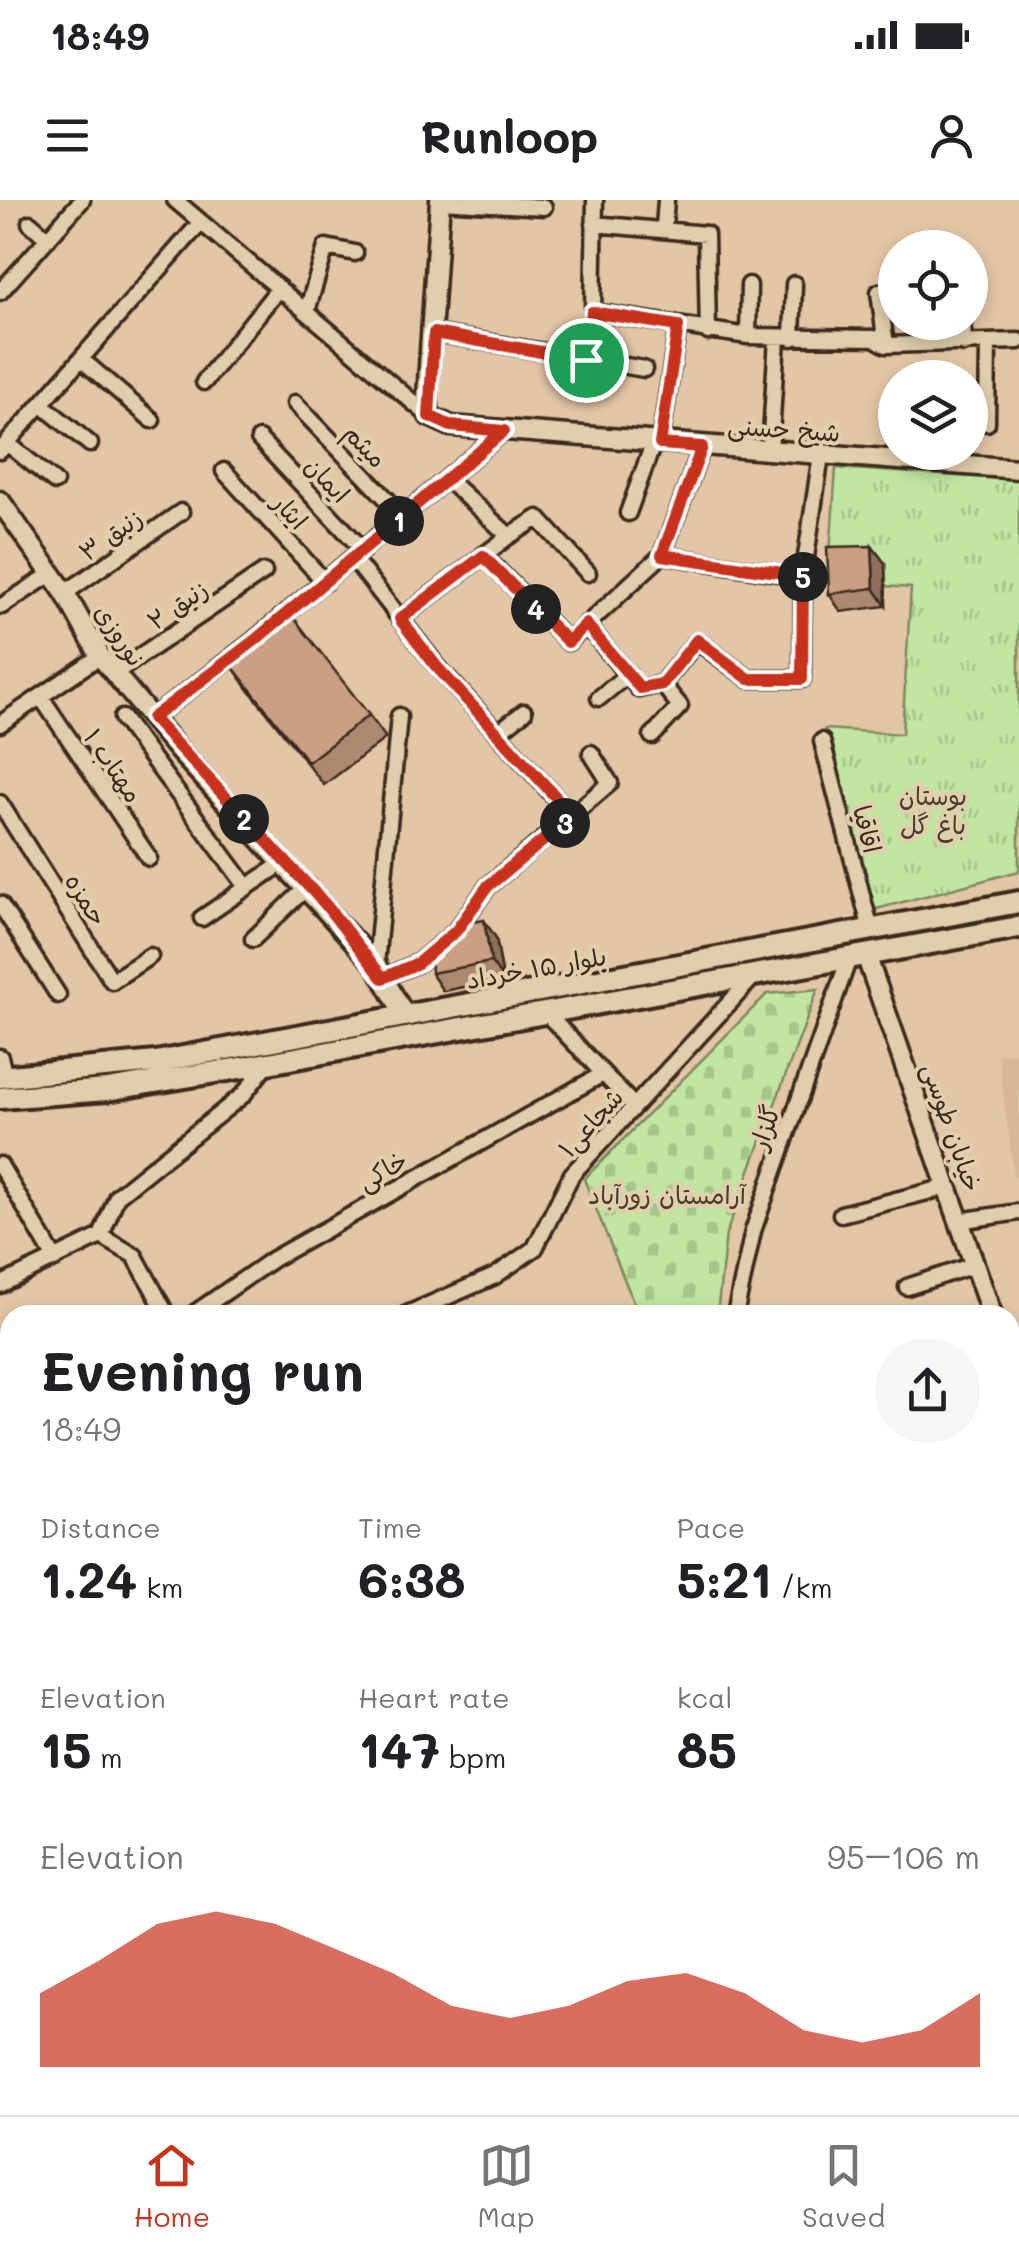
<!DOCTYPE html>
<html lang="en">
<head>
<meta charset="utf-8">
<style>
  :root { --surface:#fff; --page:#f6f6f6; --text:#202124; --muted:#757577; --line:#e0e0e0; --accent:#c8321e }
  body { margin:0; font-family:Mali,"Playpen Sans Arabic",sans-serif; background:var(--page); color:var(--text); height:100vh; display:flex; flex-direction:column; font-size:38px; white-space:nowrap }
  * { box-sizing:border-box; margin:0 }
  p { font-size:32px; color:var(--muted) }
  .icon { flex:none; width:55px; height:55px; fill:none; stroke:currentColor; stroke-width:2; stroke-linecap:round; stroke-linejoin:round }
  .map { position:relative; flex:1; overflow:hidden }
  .panel { position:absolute; left:0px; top:1105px; width:1020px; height:810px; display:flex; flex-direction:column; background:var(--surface); border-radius:30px 30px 0 0; box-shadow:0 5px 15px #0003 }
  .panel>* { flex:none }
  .controls { position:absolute; left:878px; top:30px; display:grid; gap:20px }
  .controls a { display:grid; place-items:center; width:110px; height:110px; border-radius:50%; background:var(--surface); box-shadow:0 5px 15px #0003; font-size:50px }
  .pin { position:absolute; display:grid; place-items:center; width:85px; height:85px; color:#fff; margin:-42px; border:5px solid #fff; border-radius:50%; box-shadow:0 2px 10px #0007 }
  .km { position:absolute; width:50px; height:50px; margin:-25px; border-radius:50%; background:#222; color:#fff; font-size:28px; line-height:50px; text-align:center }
  .round { display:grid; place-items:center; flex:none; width:105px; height:105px; border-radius:52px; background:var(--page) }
  .overview { display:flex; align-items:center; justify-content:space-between; height:170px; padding:0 40px }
  h1 { font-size:55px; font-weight:800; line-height:75px }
  .metrics { display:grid; grid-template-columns:repeat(3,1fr); gap:15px; height:170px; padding:10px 40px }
  .metrics div { display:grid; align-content:center }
  .metrics b { font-size:50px; font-weight:800 }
  .metrics small { font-size:28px; font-weight:400 }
  .metrics p { font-size:28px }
  .chart { height:280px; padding:20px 40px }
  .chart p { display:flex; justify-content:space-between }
  .chart svg { width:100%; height:180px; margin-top:10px; fill:var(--accent); opacity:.7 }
  .status { display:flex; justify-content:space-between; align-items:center; height:70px; padding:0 50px; background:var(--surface); direction:ltr }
  .status svg { height:28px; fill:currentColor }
  header { display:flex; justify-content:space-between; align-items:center; height:130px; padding:0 40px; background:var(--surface); font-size:45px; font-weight:800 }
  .tab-bar { display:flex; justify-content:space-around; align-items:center; height:140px; border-top:2px solid var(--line); background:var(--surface); font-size:28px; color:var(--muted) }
  .tab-bar a { display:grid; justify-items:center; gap:5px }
  .tab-bar .selected { color:var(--accent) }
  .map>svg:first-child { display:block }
</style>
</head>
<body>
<div class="status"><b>18:49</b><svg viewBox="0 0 49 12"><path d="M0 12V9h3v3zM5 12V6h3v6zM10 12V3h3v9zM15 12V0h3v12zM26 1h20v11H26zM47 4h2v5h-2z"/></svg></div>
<header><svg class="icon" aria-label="menu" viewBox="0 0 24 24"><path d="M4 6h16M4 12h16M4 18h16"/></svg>Runloop<svg class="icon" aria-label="person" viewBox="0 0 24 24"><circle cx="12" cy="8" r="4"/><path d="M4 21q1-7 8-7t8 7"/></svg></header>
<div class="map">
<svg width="1019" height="1915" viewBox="0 0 1019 1915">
  <defs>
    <pattern id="grass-tufts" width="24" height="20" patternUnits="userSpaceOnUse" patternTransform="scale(2.5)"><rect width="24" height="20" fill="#c0e6a1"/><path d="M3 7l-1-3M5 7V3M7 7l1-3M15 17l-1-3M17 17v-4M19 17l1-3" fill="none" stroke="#a6c58a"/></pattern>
    <pattern id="forest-crowns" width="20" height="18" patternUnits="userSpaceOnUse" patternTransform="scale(2.5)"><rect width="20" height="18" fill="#c0e6a1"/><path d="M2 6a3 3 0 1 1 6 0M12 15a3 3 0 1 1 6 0" fill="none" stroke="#a6c58a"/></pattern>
    <pattern id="cemetery-stones" width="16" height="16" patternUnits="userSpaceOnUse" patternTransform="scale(2.5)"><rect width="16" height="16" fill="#c0e6a1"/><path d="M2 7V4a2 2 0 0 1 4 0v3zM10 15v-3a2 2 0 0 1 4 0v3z" fill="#a6c58a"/></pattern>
  </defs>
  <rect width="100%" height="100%" fill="#e2c6a5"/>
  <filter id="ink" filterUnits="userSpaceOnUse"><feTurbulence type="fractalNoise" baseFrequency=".01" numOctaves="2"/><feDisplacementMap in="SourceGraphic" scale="20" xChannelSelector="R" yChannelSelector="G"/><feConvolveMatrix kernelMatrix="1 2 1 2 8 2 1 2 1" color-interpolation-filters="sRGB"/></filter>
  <g filter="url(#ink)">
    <path fill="#d8b798" d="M1019,852V977H1014L998,855Z"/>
    <path fill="url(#grass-tufts)" stroke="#7e8860" stroke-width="2.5" d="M836,268L1019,280V671L873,710L825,529L902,534L911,388L828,382Z"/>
    <path fill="url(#forest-crowns)" stroke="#7e8860" stroke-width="2.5" d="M0,1452L10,1457V1496L0,1491Z
      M798,1905H878L897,1915H817Z"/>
    <path fill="url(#cemetery-stones)" stroke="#7e8860" stroke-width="2.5" d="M818,789L726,1034L717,1115H601L635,1106L584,979L767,794Z"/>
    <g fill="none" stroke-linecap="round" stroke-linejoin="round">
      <defs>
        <path id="minor" d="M175,0L429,216
          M440,1L544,7
          M30,23L48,39
          M594,24L706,34L708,132
          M664,27L666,0
          M0,92L82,0
          M879,92L886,145
          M307,111L326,47L355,53
          M593,112L748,136L874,138L886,145L1019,141
          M963,122L964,144
          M434,133L644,169
          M748,136L749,85
          M792,138L794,84
          M81,159L152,220
          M586,160L593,112L595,0
          M204,182L279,88
          M295,203L404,317
          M41,204L90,244
          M987,223L988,143
          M259,239L363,350
          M7,243L55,282
          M660,244L678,126
          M0,251L200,23
          M770,252L777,138
          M224,271L325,382
          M628,313L653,244
          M509,336L538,318L588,373
          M483,355L568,442L662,355L702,247
          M662,355L803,377
          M353,358L436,465L573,617
          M65,393L181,312
          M2,406L51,374
          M400,419L509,336L448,280
          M586,424L639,489L662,484L697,441L749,479H802L803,377L821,255
          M115,473L264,372
          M41,497L149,658
          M599,498L628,474
          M122,518L247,687
          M152,518L253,441L504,231
          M0,524L100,456
          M497,533L524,512
          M652,536L680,506L662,484
          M822,541L871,730
          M0,603L112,781L150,756
          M0,704L58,795
          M202,718L284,662
          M253,739L308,686
          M376,765L399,516
          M383,778L418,763L456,731L488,686L610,583L591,553
          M546,813L634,906
          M0,857L5,877
          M0,965L55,1059
          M841,1014L947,987
          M959,1021L1019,1012
          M101,1036L117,996L243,895L268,863
          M101,1036L135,1056L167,1115
          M0,1085L101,1036
          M907,1087L974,1065
          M192,1115L273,1059L601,875
          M405,1115L495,1076L535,1048L572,974L755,775
          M735,1115L753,1031L849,758
          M0,1197L10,1193
          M1010,1315L1019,1312
          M0,1323L10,1318
          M0,1432L10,1437
          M1010,1437L1019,1434
          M1010,1534L1019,1530
          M1010,1659L1019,1656
          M1010,1737L1019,1735
          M1010,1810L1019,1807"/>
        <path id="tertiary" d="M440,0L427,196L429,216L451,226L1019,269
          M0,301L65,393L100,456L180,552L376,765L405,816
          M866,755L992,1115
          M1010,1167L1019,1192"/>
        <path id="secondary" d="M0,877L156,862L1019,702
          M0,898L107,890L246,867L1019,727"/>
        <path id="trunk" d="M0,1507L10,1512
          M0,1542L10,1547
          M696,1905L715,1915
          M756,1905L775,1915"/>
      </defs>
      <use href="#minor" stroke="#3b2a1e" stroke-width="21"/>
      <use href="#tertiary" stroke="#3b2a1e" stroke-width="25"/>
      <use href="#secondary" stroke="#3b2a1e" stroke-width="28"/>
      <use href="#trunk" stroke="#3b2a1e" stroke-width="30"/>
      <use href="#minor" stroke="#e0ceac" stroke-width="14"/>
      <use href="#tertiary" stroke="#e0ceac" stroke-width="18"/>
      <use href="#secondary" stroke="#e0ceac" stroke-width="20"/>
      <use href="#trunk" stroke="#fbdf96" stroke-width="22"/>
    </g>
    <path fill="#ae8971" stroke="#3b2a1e" stroke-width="2.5" d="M885,363L886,406L841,412L829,394Z
      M232,466L369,515L386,538L324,585L249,490Z
      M496,738L503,779L443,791L431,773L440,751Z"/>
    <path fill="#8d6f5c" stroke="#3b2a1e" stroke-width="2.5" d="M872,346L885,363L886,406L874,388Z
      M484,720L496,738L503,779L491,762Z"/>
    <path fill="#ca9f83" stroke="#3b2a1e" stroke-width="2.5" d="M872,346L874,388L829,394L827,347Z
      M294,418L369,515L308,562L232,466Z
      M484,720L491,762L431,773L430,752L440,751L439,744L452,738L451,726Z"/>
  </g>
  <g fill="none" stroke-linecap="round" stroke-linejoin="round" filter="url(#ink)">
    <defs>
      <path id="route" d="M592,112L678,126L660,244L702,247L662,355L803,376L802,479H749L697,440L662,484L640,488L586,424L568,442L483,356L400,419L436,466L573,616L488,686L456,731L418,763L383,778L325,704L152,518L254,441L504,231L451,226L429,216L434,133L586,160Z"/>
    </defs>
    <use href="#route" stroke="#fff" stroke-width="20"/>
    <use href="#route" stroke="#c8321e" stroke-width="12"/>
  </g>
  <g text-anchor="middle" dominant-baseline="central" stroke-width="8" stroke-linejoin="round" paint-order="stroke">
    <g font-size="25" fill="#3b2a1e" stroke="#e0ceac">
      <text transform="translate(784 228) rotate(4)">شیخ حسنی</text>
      <text transform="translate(366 245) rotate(46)">میثم</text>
      <text transform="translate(328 279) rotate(47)">ایمان</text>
      <text transform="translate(291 311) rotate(48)">ایثار</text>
      <text transform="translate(110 334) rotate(-35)">زنبق ۳</text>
      <text transform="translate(177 404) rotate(-34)">زنبق ۲</text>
      <text transform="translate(121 435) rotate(56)">نوروزی</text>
      <text transform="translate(114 565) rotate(56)">مهتاب ۱</text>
      <text transform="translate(868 629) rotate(76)">اقاقیا</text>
      <text transform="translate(87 699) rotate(58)">حمزه</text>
      <text transform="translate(536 767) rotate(-10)">بلوار ۱۵ خرداد</text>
      <text transform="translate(590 922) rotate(-48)">شجاعی۱</text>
      <text transform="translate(764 927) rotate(-71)">گلزار</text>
      <text transform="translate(953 927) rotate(71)">خیابان طوسی</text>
      <text transform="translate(382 970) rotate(-30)">خاکی</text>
    </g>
    <g font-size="25" fill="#483d2b" stroke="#e0ceac">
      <text x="933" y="595">بوستان<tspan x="933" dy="29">باغ گل</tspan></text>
      <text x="667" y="994">آرامستان زورآباد</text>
    </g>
  </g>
</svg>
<div class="controls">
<a><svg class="icon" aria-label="locate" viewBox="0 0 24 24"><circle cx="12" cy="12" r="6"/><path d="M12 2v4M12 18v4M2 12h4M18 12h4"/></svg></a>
<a><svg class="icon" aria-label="layers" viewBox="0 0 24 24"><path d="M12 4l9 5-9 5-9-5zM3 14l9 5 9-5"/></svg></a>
</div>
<div class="pin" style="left:586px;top:160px;background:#1e9e55"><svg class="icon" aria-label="arrive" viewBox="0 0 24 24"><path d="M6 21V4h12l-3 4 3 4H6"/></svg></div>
<b class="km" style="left:399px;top:321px">1</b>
<b class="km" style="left:244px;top:619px">2</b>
<b class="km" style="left:565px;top:623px">3</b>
<b class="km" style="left:536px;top:409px">4</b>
<b class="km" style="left:803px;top:377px">5</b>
<section class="panel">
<div class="overview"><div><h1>Evening run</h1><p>18:49</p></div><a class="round"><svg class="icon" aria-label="share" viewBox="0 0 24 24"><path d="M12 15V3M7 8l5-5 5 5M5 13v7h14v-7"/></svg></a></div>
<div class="metrics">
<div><p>Distance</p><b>1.24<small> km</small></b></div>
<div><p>Time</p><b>6:38</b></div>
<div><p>Pace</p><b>5:21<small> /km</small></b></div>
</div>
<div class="metrics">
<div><p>Elevation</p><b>15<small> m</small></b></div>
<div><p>Heart rate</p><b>147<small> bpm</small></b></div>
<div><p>kcal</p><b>85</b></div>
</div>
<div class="chart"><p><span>Elevation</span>95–106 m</p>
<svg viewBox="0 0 160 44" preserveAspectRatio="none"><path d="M0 44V26L10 18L20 9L30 6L40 9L50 15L60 21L70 29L80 32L90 29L100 23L110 21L120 26L130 35L140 38L150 35L160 26V44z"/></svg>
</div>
</section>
</div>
<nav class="tab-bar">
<a class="selected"><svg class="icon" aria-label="home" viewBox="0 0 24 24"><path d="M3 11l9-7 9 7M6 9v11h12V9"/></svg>Home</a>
<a><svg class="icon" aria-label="map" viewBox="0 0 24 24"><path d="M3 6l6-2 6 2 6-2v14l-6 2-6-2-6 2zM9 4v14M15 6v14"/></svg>Map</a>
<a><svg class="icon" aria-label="saved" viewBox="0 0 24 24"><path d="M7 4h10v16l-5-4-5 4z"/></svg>Saved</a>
</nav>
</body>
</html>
